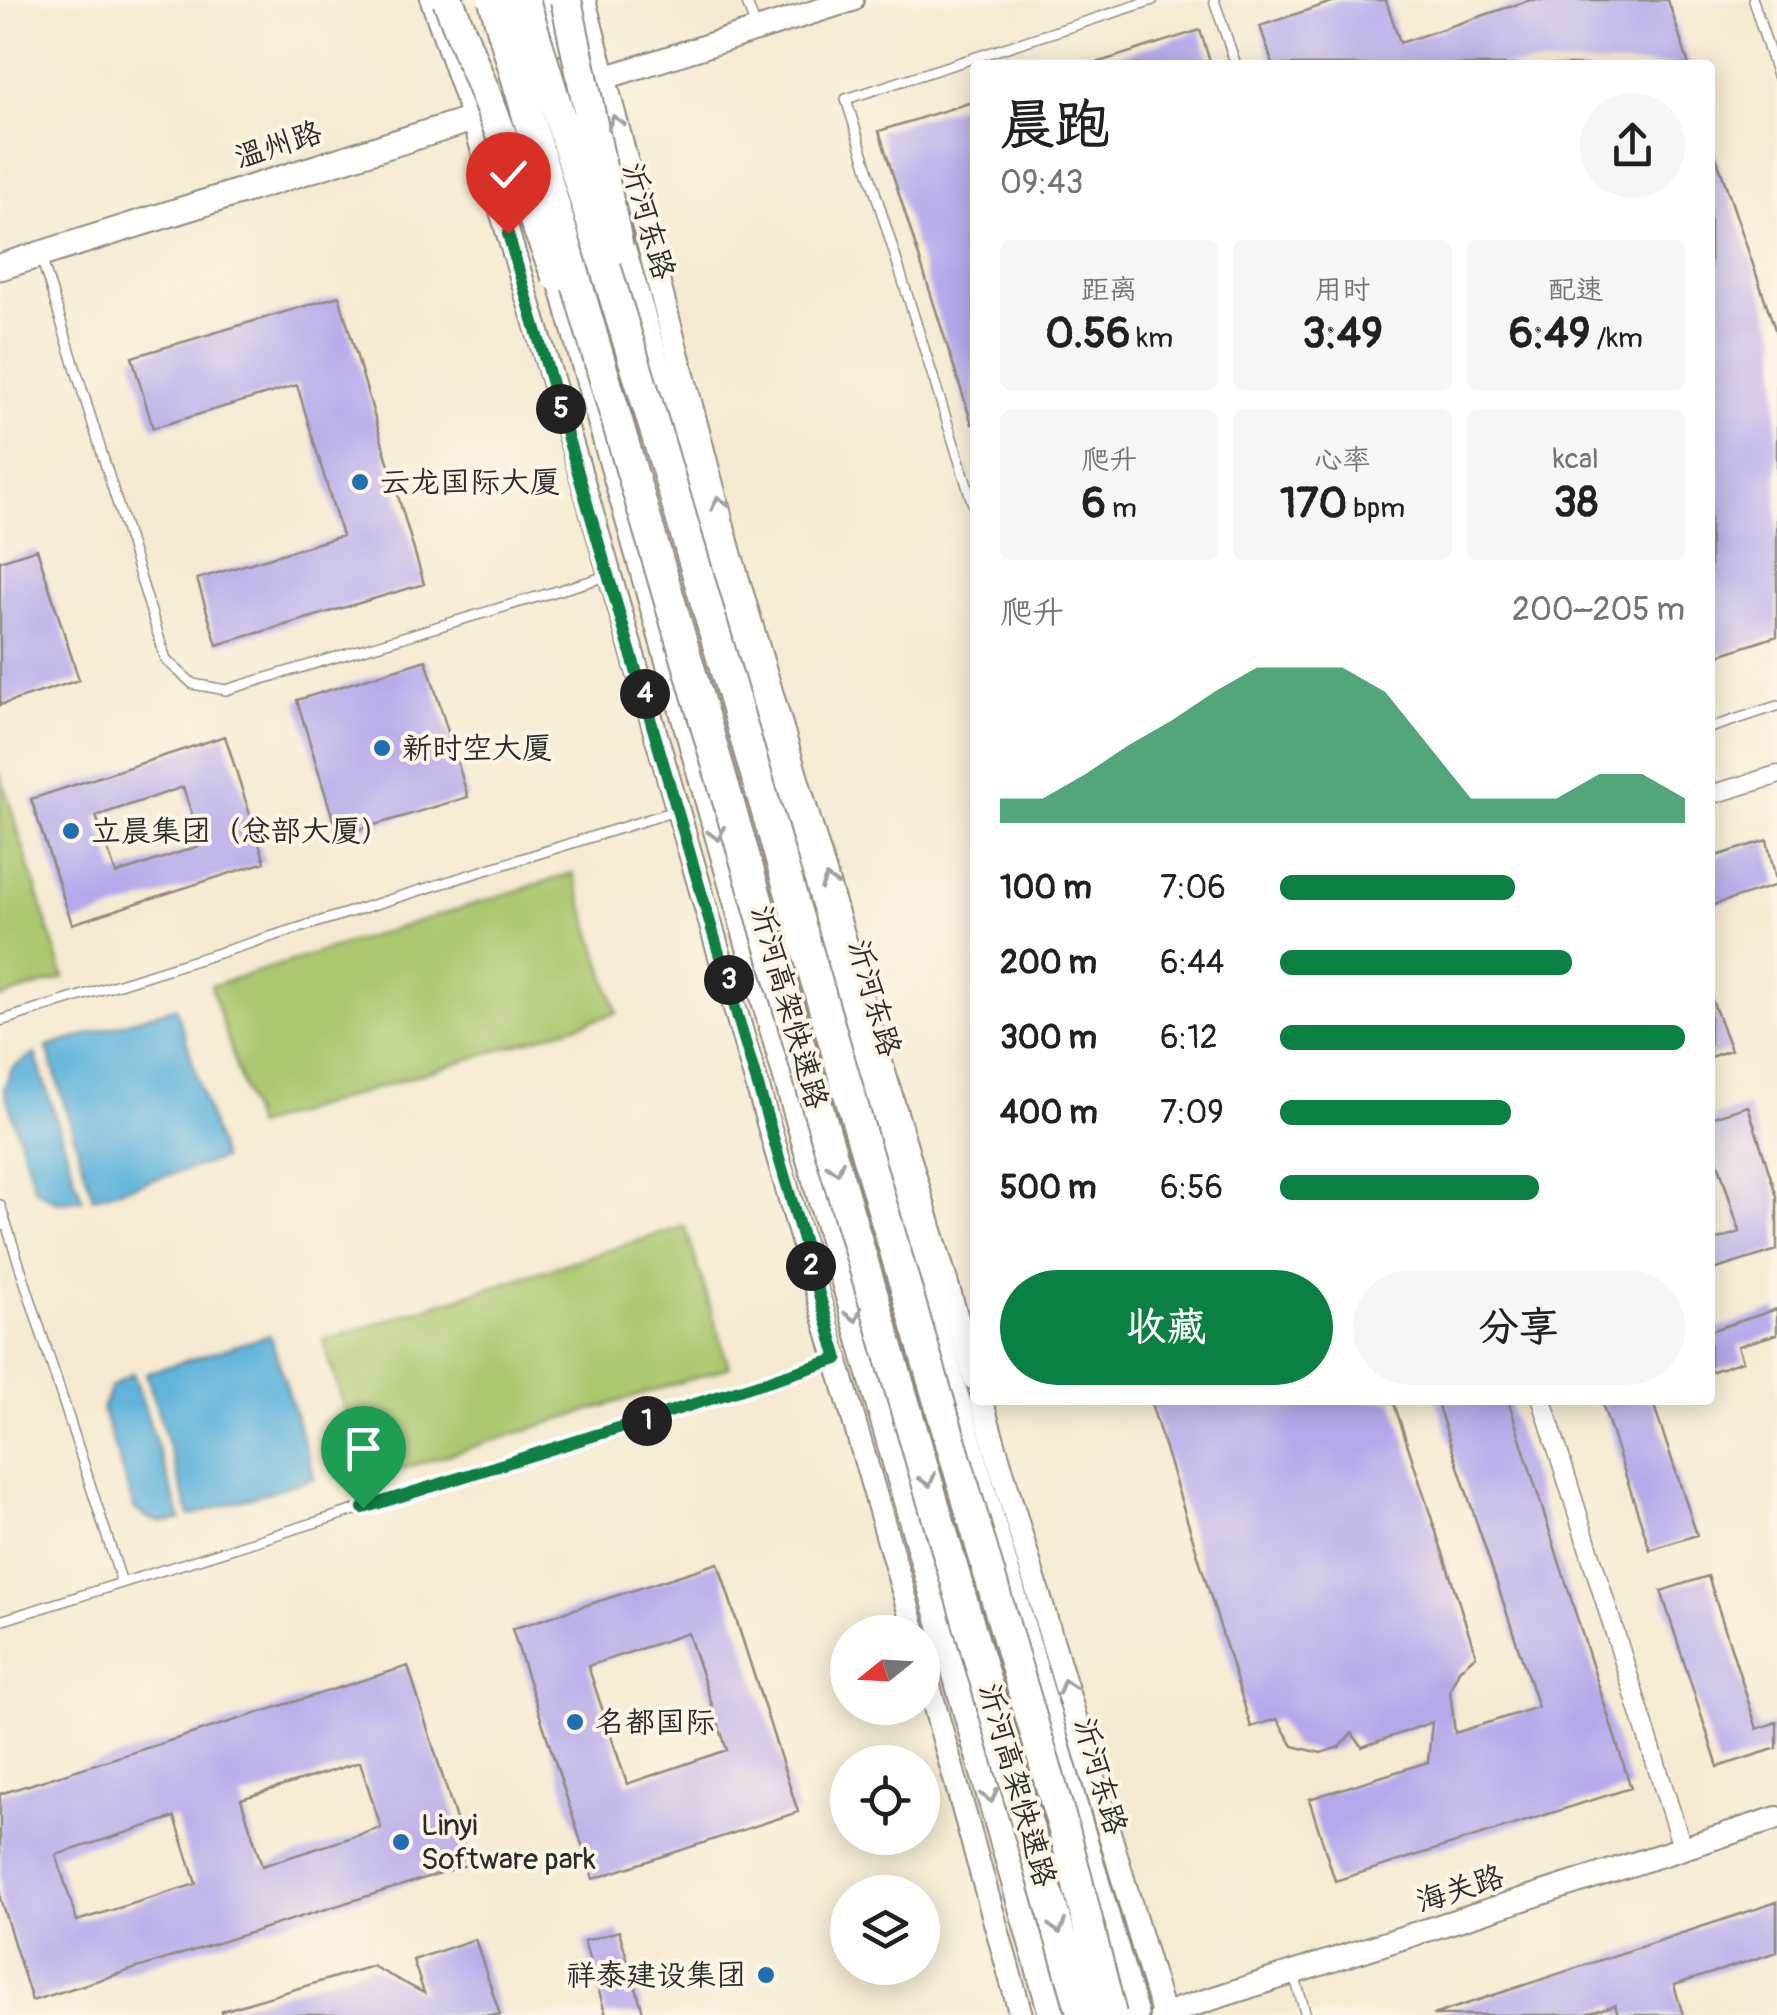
<!DOCTYPE html>
<html lang="zh">
<head>
<meta charset="utf-8">
<style>
  :root { --surface:#fff; --page:#f6f6f6; --text:#202124; --muted:#757577; --accent:#0b8043 }
  body { margin:0; font-family:Pangolin,"LXGW WenKai TC",sans-serif; background:var(--page); color:var(--text); height:100vh; display:flex; flex-direction:column; font-size:38px; white-space:nowrap }
  * { box-sizing:border-box; margin:0 }
  p { font-size:32px; color:var(--muted) }
  .icon { flex:none; width:55px; height:55px; fill:none; stroke:currentColor; stroke-width:2; stroke-linecap:round; stroke-linejoin:round }
  .map { position:relative; flex:1; overflow:hidden }
  .details { position:absolute; left:970px; top:60px; width:745px; height:1345px; display:flex; flex-direction:column; background:var(--surface); border-radius:10px; box-shadow:0 5px 25px #0003 }
  .details>* { flex:none }
  .needle { width:65px; rotate:252deg }
  .fabs { position:absolute; left:830px; top:1615px; display:grid; gap:20px }
  .fabs a { display:grid; place-items:center; width:110px; height:110px; border-radius:50%; background:var(--surface); box-shadow:0 5px 25px #0003; font-size:50px }
  .pin { position:absolute; display:grid; place-items:center; width:85px; height:85px; color:#fff; margin:-102px -42px; border-radius:50% 50% 50% 0; rotate:-45deg; box-shadow:0 0 10px #0007 }
  .pin .icon { rotate:45deg }
  .km { position:absolute; width:50px; height:50px; margin:-25px; border-radius:50%; background:#222; color:#fff; font-size:28px; line-height:50px; text-align:center }
  .round { display:grid; place-items:center; flex:none; width:105px; height:105px; border-radius:52px; background:var(--page) }
  .summary { display:flex; align-items:center; justify-content:space-between; height:170px; padding:0 30px }
  h1 { font-size:55px; font-weight:800; line-height:75px }
  .stats { display:grid; grid-template-columns:repeat(3,1fr); gap:15px; height:170px; padding:10px 30px }
  .stats div { display:grid; align-content:center; border-radius:10px; background:var(--page); text-align:center }
  .stats b { font-size:42px; font-weight:800 }
  .stats small { font-size:28px; font-weight:400 }
  .stats p { font-size:28px }
  .chart { height:280px; padding:20px 30px }
  .chart p { display:flex; justify-content:space-between }
  .chart svg { width:100%; height:180px; margin-top:10px; fill:var(--accent); opacity:.7 }
  .cta { display:flex; gap:20px; margin-top:auto; padding:20px 30px }
  .cta a { flex:1; height:115px; border-radius:60px; background:var(--accent); color:#fff; font-size:40px; font-weight:800; line-height:115px; text-align:center }
  .cta a+a { background:var(--page); color:var(--text) }
  ul { padding:0 30px; list-style:none; font-size:32px }
  li { display:grid; grid-template-columns:160px 120px 1fr; align-items:center; height:75px }
  li i { height:25px; border-radius:12px; background:var(--accent) }
  .map>svg:first-child { display:block }
</style>
</head>
<body>
<div class="map">
<svg width="1777" height="2015" viewBox="0 0 1777 2015">
  <rect width="100%" height="100%" fill="#fcf5e5"/>
  <filter id="ink" filterUnits="userSpaceOnUse"><feTurbulence type="fractalNoise" baseFrequency=".01" numOctaves="2"/><feDisplacementMap in="SourceGraphic" scale="20" xChannelSelector="R" yChannelSelector="G"/><feConvolveMatrix kernelMatrix="1 2 1 2 8 2 1 2 1" color-interpolation-filters="sRGB"/></filter>
  <filter id="wash" filterUnits="userSpaceOnUse"><feTurbulence type="fractalNoise" baseFrequency=".0048" numOctaves="4" result="noise"/><feDisplacementMap in="SourceGraphic" scale="40" xChannelSelector="R" yChannelSelector="G"/><feGaussianBlur stdDeviation="2.25" result="paint"/><feColorMatrix in="noise" values="0 0 0 0 0 0 0 0 0 0 0 0 0 0 0 0 0 1.4 0 .05"/><feComposite in="paint" operator="in"/></filter>
  <g filter="url(#wash)">
    <rect width="100%" height="100%" fill="#f5ead1"/>
    <path fill="#abc86f" stroke="#6b7a4d" stroke-width="2.5" d="M0,773L64,978L0,998Z
      M573,873L617,1013L255,1126L211,986Z
      M685,1226L729,1367L367,1480L323,1340Z"/>
    <path fill="#60b4dc" stroke="#467084" stroke-width="2.5" d="M176,1007L222,1159L93,1198L47,1047Z
      M35,1054L82,1200L56,1202L35,1189L4,1089L13,1067Z
      M270,1335L315,1478L190,1516L146,1373Z
      M133,1373L181,1519C161,1525 149,1522 134,1508L102,1409L111,1387Z"/>
    <g id="blocks">
      <path fill="#b5a8eb" fill-rule="evenodd" d="M1338,0H1386L1400,43L1530,0H1668L1689,65H1273L1260,26Z
        M1200,30L1211,65H1100L1099,62Z
        M975,101V424H972L879,131Z
        M1710,139L1777,335V636L1710,658Z
        M339,296L424,584L217,645L197,579L342,536L297,385L153,428L132,357Z
        M37,549L79,680L0,705V561Z
        M426,660L468,797L338,836L297,700Z
        M225,736L265,862L72,924L31,799ZM183,787L202,845L116,874L96,816Z
        M1767,840L1777,885L1710,906V858Z
        M1710,995L1731,1050L1710,1057Z
        M1748,1106L1777,1197V1250L1710,1271V1242L1740,1232L1710,1137V1118Z
        M1777,1309V1334L1738,1346L1743,1361L1710,1372V1331Z
        M1150,1400H1393L1476,1655L1459,1670L1450,1690L1455,1733L1538,1707L1436,1400H1508L1631,1788L1335,1881L1309,1799L1428,1762L1432,1722L1362,1747L1352,1733L1340,1747L1321,1753L1293,1746L1277,1719L1251,1727Z
        M1601,1400H1652L1697,1535L1650,1550Z
        M718,1563L798,1812L593,1879L512,1629ZM688,1633L727,1750L627,1784L588,1666Z
        M1708,1576L1757,1729L1777,1722V1748L1718,1767L1661,1591Z
        M408,1666L470,1864L32,2001L0,1898V1794ZM360,1762L381,1828L262,1866L241,1799ZM175,1817L196,1884L77,1921L56,1855Z
        M1777,1902V1952L1674,1985L1683,2015H1618L1615,2005L1583,2015H1433Z
        M619,1931L644,2015H606L584,1941Z
        M475,1939L500,2015H222V2011L372,1966L424,1993L413,1960Z"/>
    </g>
  </g>
  <g filter="url(#ink)">
    <use href="#blocks" fill-opacity="0" stroke="#908a7e" stroke-width="2.5"/>
    <g fill="none" stroke-linecap="round" stroke-linejoin="round">
      <defs>
        <path id="service" d="M746,0L756,28
          M1214,0L1236,65
          M1753,0L1777,76
          M41,257L166,660L193,684L226,690L607,576
          M975,511L846,99L1153,0
          M1710,728L1777,706
          M0,1021L675,811
          M0,1205L122,1583
          M0,1621L835,1360
          M1294,1975L1306,2015"/>
        <path id="minor" d="M1710,795L1777,775
          M1542,1400L1682,1847"/>
        <path id="tertiary" d="M432,0L473,118L579,468L915,1632
          M584,0L730,553L975,1379
          M588,83L852,0
          M981,1400L1163,2014
          M922,1661L1021,2015
          M1161,2015L1777,1818"/>
        <path id="secondary" d="M550,0L562,42
          M617,229L1135,2015
          M556,264L1052,2015
          M0,267L542,97
          M1163,2014L1164,2015"/>
      </defs>
      <use href="#service" stroke="#908a7e" stroke-width="12"/>
      <use href="#minor" stroke="#908a7e" stroke-width="21"/>
      <use href="#tertiary" stroke="#908a7e" stroke-width="26"/>
      <use href="#secondary" stroke="#908a7e" stroke-width="29"/>
      <use href="#service" stroke="#fff" stroke-width="9"/>
      <use href="#minor" stroke="#fff" stroke-width="18"/>
      <use href="#tertiary" stroke="#fff" stroke-width="22"/>
      <use href="#secondary" stroke="#fff" stroke-width="25"/>
      <defs>
        <path id="trunk-bridge" d="M448,0L557,276
          M494,0L1083,2015
          M524,0L662,452L1066,1837L1111,2015
          M566,0L618,248"/>
      </defs>
      <use href="#trunk-bridge" stroke="#908a7e" stroke-width="34" stroke-linecap="butt"/>
      <use href="#trunk-bridge" stroke="#fff" stroke-width="30"/>
    </g>
    <defs><path id="oneway-chevron" d="M-2-3.5L2.5 0L-2 3.5" fill="none" stroke-width="1.6" stroke-linecap="round" stroke-linejoin="round" transform="scale(2.5)"/></defs>
    <g stroke="#a0a0a0">
      <use href="#oneway-chevron" transform="translate(615 122) rotate(-106)"/>
      <use href="#oneway-chevron" transform="translate(719 503) rotate(-103)"/>
      <use href="#oneway-chevron" transform="translate(717 834) rotate(74)"/>
      <use href="#oneway-chevron" transform="translate(828 882) rotate(-107)"/>
      <use href="#oneway-chevron" transform="translate(836 1168) rotate(74)"/>
      <use href="#oneway-chevron" transform="translate(854 1315) rotate(74)"/>
      <use href="#oneway-chevron" transform="translate(928 1480) rotate(74)"/>
      <use href="#oneway-chevron" transform="translate(1066 1686) rotate(-107)"/>
      <use href="#oneway-chevron" transform="translate(990 1796) rotate(74)"/>
      <use href="#oneway-chevron" transform="translate(1058 1927) rotate(74)"/>
    </g>
  </g>
  <g fill="none" stroke-linecap="round" stroke-linejoin="round" filter="url(#ink)">
    <defs>
      <path id="route" d="M363,1508L838,1359L508,234"/>
    </defs>
    <use href="#route" stroke="#fff" stroke-width="20"/>
    <use href="#route" stroke="#0b8043" stroke-width="12"/>
  </g>
  <g fill="#1f6fb2" stroke="#fcf5e5" stroke-width="4">
    <circle cx="360" cy="482" r="10"/>
    <circle cx="382" cy="748" r="10"/>
    <circle cx="71" cy="831" r="10"/>
    <circle cx="575" cy="1722" r="10"/>
    <circle cx="401" cy="1842" r="10"/>
    <circle cx="766" cy="1975" r="10"/>
  </g>
  <g text-anchor="middle" dominant-baseline="central" stroke-width="8" stroke-linejoin="round" paint-order="stroke">
    <g font-size="30" fill="#2b2b2b" stroke="#fcf5e5">
      <text transform="translate(278 145) rotate(-18)">温州路</text>
      <text transform="translate(648 221) rotate(74)">沂河东路</text>
      <text transform="translate(874 998) rotate(74)">沂河东路</text>
      <text transform="translate(789 1007) rotate(74)">沂河高架快速路</text>
      <text transform="translate(1100 1776) rotate(74)">沂河东路</text>
      <text transform="translate(1017 1785) rotate(74)">沂河高架快速路</text>
      <text transform="translate(1460 1889) rotate(-18)">海关路</text>
    </g>
    <g font-size="30" fill="#2b2b2b" stroke="#fcf5e5" text-anchor="start">
      <text x="380" y="482">云龙国际大厦</text>
      <text x="402" y="748">新时空大厦</text>
      <text x="91" y="831">立晨集团（总部大厦）</text>
      <text x="595" y="1722">名都国际</text>
      <text x="421" y="1825">Linyi<tspan x="421" dy="34">Software park</tspan></text>
      <text x="746" y="1975" text-anchor="end">祥泰建设集团</text>
    </g>
  </g>
</svg>
<div class="fabs">
<a><svg class="needle" viewBox="-14 -14 28 28"><path d="M0-13l5 13h-10z" fill="#e53935"/><path d="M0 13l5-13h-10z" fill="#757577"/></svg></a>
<a><svg class="icon" aria-label="locate" viewBox="0 0 24 24"><circle cx="12" cy="12" r="6"/><path d="M12 2v4M12 18v4M2 12h4M18 12h4"/></svg></a>
<a><svg class="icon" aria-label="layers" viewBox="0 0 24 24"><path d="M12 4l9 5-9 5-9-5zM3 14l9 5 9-5"/></svg></a>
</div>
<div class="pin" style="left:363px;top:1508px;background:#1e9e55"><svg class="icon" aria-label="arrive" viewBox="0 0 24 24"><path d="M6 21V4h12l-3 4 3 4H6"/></svg></div>
<div class="pin" style="left:508px;top:234px;background:#d93025"><svg class="icon" aria-label="check" viewBox="0 0 24 24"><path d="M5 12l5 5 9-10"/></svg></div>
<b class="km" style="left:647px;top:1421px">1</b>
<b class="km" style="left:811px;top:1266px">2</b>
<b class="km" style="left:729px;top:980px">3</b>
<b class="km" style="left:645px;top:694px">4</b>
<b class="km" style="left:561px;top:409px">5</b>
<section class="details">
<div class="summary"><div><h1>晨跑</h1><p>09:43</p></div><a class="round"><svg class="icon" aria-label="share" viewBox="0 0 24 24"><path d="M12 15V3M7 8l5-5 5 5M5 13v7h14v-7"/></svg></a></div>
<div class="stats">
<div><p>距离</p><b>0.56<small> km</small></b></div>
<div><p>用时</p><b>3:49</b></div>
<div><p>配速</p><b>6:49<small> /km</small></b></div>
</div>
<div class="stats">
<div><p>爬升</p><b>6<small> m</small></b></div>
<div><p>心率</p><b>170<small> bpm</small></b></div>
<div><p>kcal</p><b>38</b></div>
</div>
<div class="chart"><p><span>爬升</span>200–205 m</p>
<svg viewBox="0 0 160 44" preserveAspectRatio="none"><path d="M0 44V38L10 38L20 32L30 25L40 19L50 12L60 6L70 6L80 6L90 12L100 25L110 38L120 38L130 38L140 32L150 32L160 38V44z"/></svg>
</div>
<ul>
<li><b>100 m</b>7:06<i style="width:58%"></i></li>
<li><b>200 m</b>6:44<i style="width:72%"></i></li>
<li><b>300 m</b>6:12<i style="width:100%"></i></li>
<li><b>400 m</b>7:09<i style="width:57%"></i></li>
<li><b>500 m</b>6:56<i style="width:64%"></i></li>
</ul>
<div class="cta"><a>收藏</a><a>分享</a></div>
</section>
</div>
</body>
</html>
